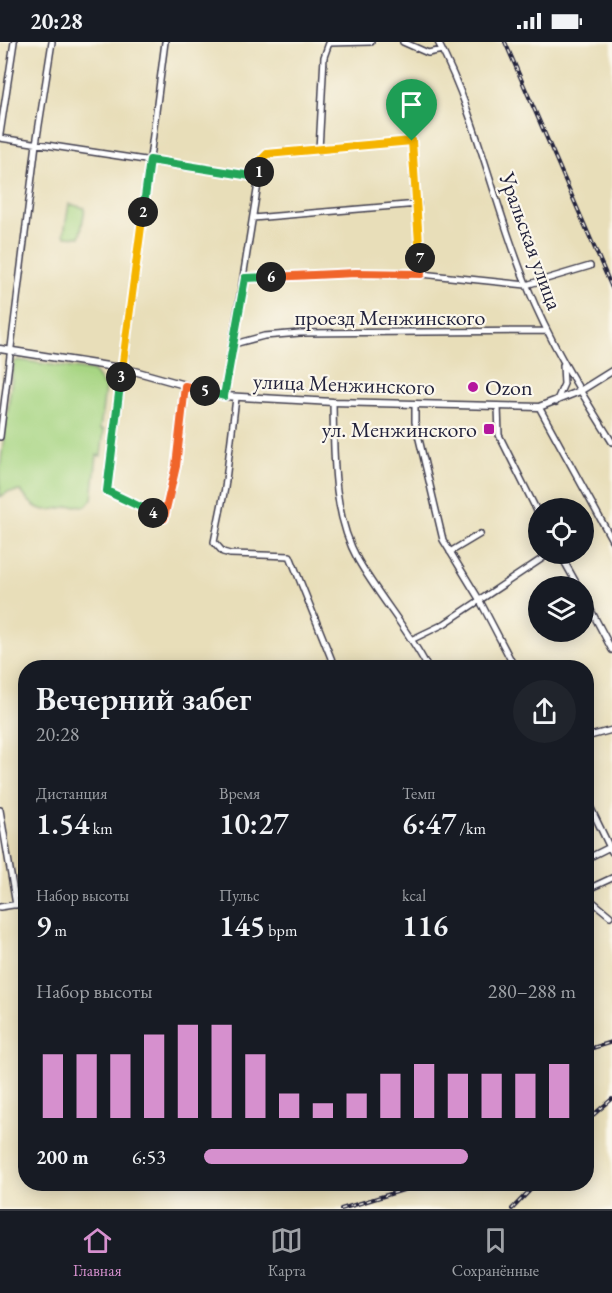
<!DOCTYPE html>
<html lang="ru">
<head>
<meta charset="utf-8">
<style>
  :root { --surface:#171b24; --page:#20242c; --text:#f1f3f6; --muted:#9ea1a6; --line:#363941; --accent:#d690ce }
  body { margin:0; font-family:"EB Garamond",serif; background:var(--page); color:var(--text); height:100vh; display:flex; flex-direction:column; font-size:22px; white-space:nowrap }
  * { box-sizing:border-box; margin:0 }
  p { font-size:20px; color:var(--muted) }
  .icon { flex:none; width:33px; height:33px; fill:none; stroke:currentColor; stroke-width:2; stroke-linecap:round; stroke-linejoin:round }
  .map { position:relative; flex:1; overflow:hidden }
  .side { position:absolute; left:18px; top:618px; width:576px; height:531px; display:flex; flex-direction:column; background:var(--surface); border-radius:24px; box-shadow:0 3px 15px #0003 }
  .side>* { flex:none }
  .fabs { position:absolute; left:528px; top:456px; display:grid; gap:12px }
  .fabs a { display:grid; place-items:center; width:66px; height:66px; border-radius:50%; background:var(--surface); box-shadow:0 3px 15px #0003; font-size:30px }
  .pin { position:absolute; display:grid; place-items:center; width:51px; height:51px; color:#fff; margin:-62px -26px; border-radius:50% 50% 50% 0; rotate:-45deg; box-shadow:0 0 6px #0007 }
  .pin .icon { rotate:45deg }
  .km { position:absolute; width:30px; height:30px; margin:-15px; border-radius:50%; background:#222; color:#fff; font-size:16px; line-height:30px; text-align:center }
  .round { display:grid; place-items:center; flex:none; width:63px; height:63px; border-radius:32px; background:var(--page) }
  .head { display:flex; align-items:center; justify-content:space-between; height:102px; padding:0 18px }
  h1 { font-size:33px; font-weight:600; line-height:45px }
  .stats { display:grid; grid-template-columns:repeat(3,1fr); gap:9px; height:102px; padding:6px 18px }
  .stats div { display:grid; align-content:center }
  .stats b { font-size:30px; font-weight:600 }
  .stats small { font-size:16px; font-weight:400 }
  .stats p { font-size:16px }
  .chart { height:168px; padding:12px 18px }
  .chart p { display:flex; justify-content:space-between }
  .chart svg { width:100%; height:108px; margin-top:6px; stroke:var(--accent); stroke-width:6 }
  ul { padding:0 18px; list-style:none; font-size:20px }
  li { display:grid; grid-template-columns:96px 72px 1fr; align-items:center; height:45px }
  li i { height:15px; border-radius:8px; background:var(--accent) }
  .status { display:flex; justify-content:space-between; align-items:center; height:42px; padding:0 30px; background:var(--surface); direction:ltr }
  .status svg { height:16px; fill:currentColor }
  .dock { display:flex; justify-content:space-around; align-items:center; height:84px; border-top:2px solid var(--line); background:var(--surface); font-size:16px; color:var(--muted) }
  .dock a { display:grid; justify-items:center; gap:3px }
  .dock .current { color:var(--accent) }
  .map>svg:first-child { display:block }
</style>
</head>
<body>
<div class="status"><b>20:28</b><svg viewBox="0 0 49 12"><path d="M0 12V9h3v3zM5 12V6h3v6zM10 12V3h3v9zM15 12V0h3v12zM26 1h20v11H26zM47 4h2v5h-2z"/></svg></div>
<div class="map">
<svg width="612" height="1167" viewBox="0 0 612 1167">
  <rect width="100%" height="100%" fill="#fbf7ec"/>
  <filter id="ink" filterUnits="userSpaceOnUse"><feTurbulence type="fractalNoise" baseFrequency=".0167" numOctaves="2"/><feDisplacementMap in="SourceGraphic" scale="12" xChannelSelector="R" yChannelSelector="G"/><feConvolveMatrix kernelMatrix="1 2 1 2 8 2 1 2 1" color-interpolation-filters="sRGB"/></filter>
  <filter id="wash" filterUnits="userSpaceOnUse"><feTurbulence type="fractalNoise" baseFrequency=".008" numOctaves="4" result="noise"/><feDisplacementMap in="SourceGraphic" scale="24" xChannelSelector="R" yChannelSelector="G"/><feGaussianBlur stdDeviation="1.35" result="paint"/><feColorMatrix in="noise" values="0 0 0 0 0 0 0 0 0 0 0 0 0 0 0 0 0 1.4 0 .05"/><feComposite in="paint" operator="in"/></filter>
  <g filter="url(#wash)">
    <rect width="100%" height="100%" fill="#e8deb9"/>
    <path fill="#a7d583" stroke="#647c5f" stroke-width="1.5" d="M69,162L85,166L80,195L66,194L64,192Z
      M18,318L93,329L105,345L100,388H104L101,414L97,413L92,457L86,464C59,459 44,484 21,449L8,450L0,455V426L14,321Z"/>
  </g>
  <g filter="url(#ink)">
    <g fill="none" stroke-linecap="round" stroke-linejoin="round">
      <defs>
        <path id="minor" d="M165,0L107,449L164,476L176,424L185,344
          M403,0L428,11L442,8
          M438,0C478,77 494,164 527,244C549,299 580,349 612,400
          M408,54L421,232
          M0,92L14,0
          M0,96L257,135
          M319,108L324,15L329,1L371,0
          M253,176L418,162
          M245,236L356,231L421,232L526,243L590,224
          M234,302L264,294L300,291L547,289
          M224,354L262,117L266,112L412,99
          M236,356L225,446L214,500L223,510L230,512L290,514L335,626
          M333,360C334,412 332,471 358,518C379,555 408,587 428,626
          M556,360L564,342L563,323
          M415,362V380L443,498L479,557L515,626
          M498,364L499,393L538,471
          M539,365L612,498
          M0,395L36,102L52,0
          M450,510L480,492
          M560,512L578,544
          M584,555L612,608
          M413,597L444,582L549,512
          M586,695L612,688
          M586,756L612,810
          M0,768L16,863
          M586,817L610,805
          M586,848L612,836
          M586,854L610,874
          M0,865L26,861"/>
        <path id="tertiary" d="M0,307L127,327L224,354L333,360L539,365L580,349L612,329"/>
      </defs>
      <use href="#minor" stroke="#403e4e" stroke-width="8"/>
      <use href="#tertiary" stroke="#403e4e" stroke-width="9"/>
      <use href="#minor" stroke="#fff" stroke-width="5"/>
      <use href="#tertiary" stroke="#fff" stroke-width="6"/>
      <defs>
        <path id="rail" d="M505,0L612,246
          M586,1008L612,1000
          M586,1079L612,1057
          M341,1167L423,1142
          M512,1167L536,1142"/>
      </defs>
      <use href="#rail" stroke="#22223b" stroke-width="4"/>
      <use href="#rail" stroke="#fbf7ec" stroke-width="1.5" stroke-dasharray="4.5" stroke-linecap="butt"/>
    </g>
  </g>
  <g fill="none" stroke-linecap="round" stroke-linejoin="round" filter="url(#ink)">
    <defs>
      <path id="split-1" d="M259,130L262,117L267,112L412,99"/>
      <path id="split-2" d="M143,170L150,118L257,135L259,130"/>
      <path id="split-3" d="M121,335L143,170"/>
      <path id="split-4" d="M121,335L107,449L153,471"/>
      <path id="split-5" d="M153,471L164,476L176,424L185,344L205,349"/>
      <path id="split-6" d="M205,349L224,354L245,236L271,235"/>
      <path id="split-7" d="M271,235L356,231L421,232L420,216"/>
      <path id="split-8" d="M412,99L420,216"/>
    </defs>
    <use href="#split-1" stroke="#fff" stroke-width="12"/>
    <use href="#split-2" stroke="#fff" stroke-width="12"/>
    <use href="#split-3" stroke="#fff" stroke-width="12"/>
    <use href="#split-4" stroke="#fff" stroke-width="12"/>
    <use href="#split-5" stroke="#fff" stroke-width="12"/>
    <use href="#split-6" stroke="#fff" stroke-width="12"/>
    <use href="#split-7" stroke="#fff" stroke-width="12"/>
    <use href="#split-8" stroke="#fff" stroke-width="12"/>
    <use href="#split-1" stroke="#f5b400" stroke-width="8"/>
    <use href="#split-2" stroke="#22a559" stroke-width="8"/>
    <use href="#split-3" stroke="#f5b400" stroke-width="8"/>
    <use href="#split-4" stroke="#22a559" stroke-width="8"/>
    <use href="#split-5" stroke="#f0652b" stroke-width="8"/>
    <use href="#split-6" stroke="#22a559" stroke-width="8"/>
    <use href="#split-7" stroke="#f0652b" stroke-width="8"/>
    <use href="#split-8" stroke="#f5b400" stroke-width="8"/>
  </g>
  <g fill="#b5179e" stroke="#fbf7ec" stroke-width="2">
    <circle cx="473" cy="345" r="6"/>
    <rect x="483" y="381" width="12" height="12" rx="3"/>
  </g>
  <g text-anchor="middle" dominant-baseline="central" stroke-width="4.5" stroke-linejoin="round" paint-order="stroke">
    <g font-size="22" fill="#22223b" stroke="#fbf7ec">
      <text transform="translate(531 199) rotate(70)">Уральская улица</text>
      <text x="390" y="275">проезд Менжинского</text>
      <text transform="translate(344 342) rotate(2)">улица Менжинского</text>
    </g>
    <g font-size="22" fill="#22223b" stroke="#fbf7ec" text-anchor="start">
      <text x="485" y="345">Ozon</text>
      <text x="477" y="387" text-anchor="end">ул. Менжинского</text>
    </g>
  </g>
</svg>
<div class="fabs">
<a><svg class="icon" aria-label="locate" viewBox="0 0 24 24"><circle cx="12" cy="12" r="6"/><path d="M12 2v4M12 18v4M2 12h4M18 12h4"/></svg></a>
<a><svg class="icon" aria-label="layers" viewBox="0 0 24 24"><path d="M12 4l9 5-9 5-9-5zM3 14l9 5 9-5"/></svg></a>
</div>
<div class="pin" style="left:412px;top:99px;background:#1e9e55"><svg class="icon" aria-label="arrive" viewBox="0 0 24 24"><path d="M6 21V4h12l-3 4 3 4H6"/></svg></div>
<b class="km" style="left:259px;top:130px">1</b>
<b class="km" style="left:143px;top:170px">2</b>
<b class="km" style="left:121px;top:335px">3</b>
<b class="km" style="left:153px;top:471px">4</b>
<b class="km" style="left:205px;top:349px">5</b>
<b class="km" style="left:271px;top:235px">6</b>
<b class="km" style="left:420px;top:216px">7</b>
<section class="side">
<div class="head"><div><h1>Вечерний забег</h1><p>20:28</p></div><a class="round"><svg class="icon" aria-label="share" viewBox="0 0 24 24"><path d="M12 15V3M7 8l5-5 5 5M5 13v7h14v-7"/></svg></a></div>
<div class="stats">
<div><p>Дистанция</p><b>1.54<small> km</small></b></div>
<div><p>Время</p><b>10:27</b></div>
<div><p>Темп</p><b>6:47<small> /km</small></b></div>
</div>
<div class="stats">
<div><p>Набор высоты</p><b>9<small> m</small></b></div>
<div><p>Пульс</p><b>145<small> bpm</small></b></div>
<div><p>kcal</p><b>116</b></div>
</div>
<div class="chart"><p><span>Набор высоты</span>280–288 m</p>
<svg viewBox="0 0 160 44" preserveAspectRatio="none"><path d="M5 44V18M15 44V18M25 44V18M35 44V10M45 44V6M55 44V6M65 44V18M75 44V34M85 44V38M95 44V34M105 44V26M115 44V22M125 44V26M135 44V26M145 44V26M155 44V22"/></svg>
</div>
<ul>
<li><b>200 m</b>6:53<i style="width:71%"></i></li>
</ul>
</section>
</div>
<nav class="dock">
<a class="current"><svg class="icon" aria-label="home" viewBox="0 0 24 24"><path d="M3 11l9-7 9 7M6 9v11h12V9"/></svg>Главная</a>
<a><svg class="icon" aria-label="map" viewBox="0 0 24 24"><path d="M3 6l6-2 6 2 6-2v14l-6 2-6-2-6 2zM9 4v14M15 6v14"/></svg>Карта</a>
<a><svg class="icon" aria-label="saved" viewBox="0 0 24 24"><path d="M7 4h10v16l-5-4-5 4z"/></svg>Сохранённые</a>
</nav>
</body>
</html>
